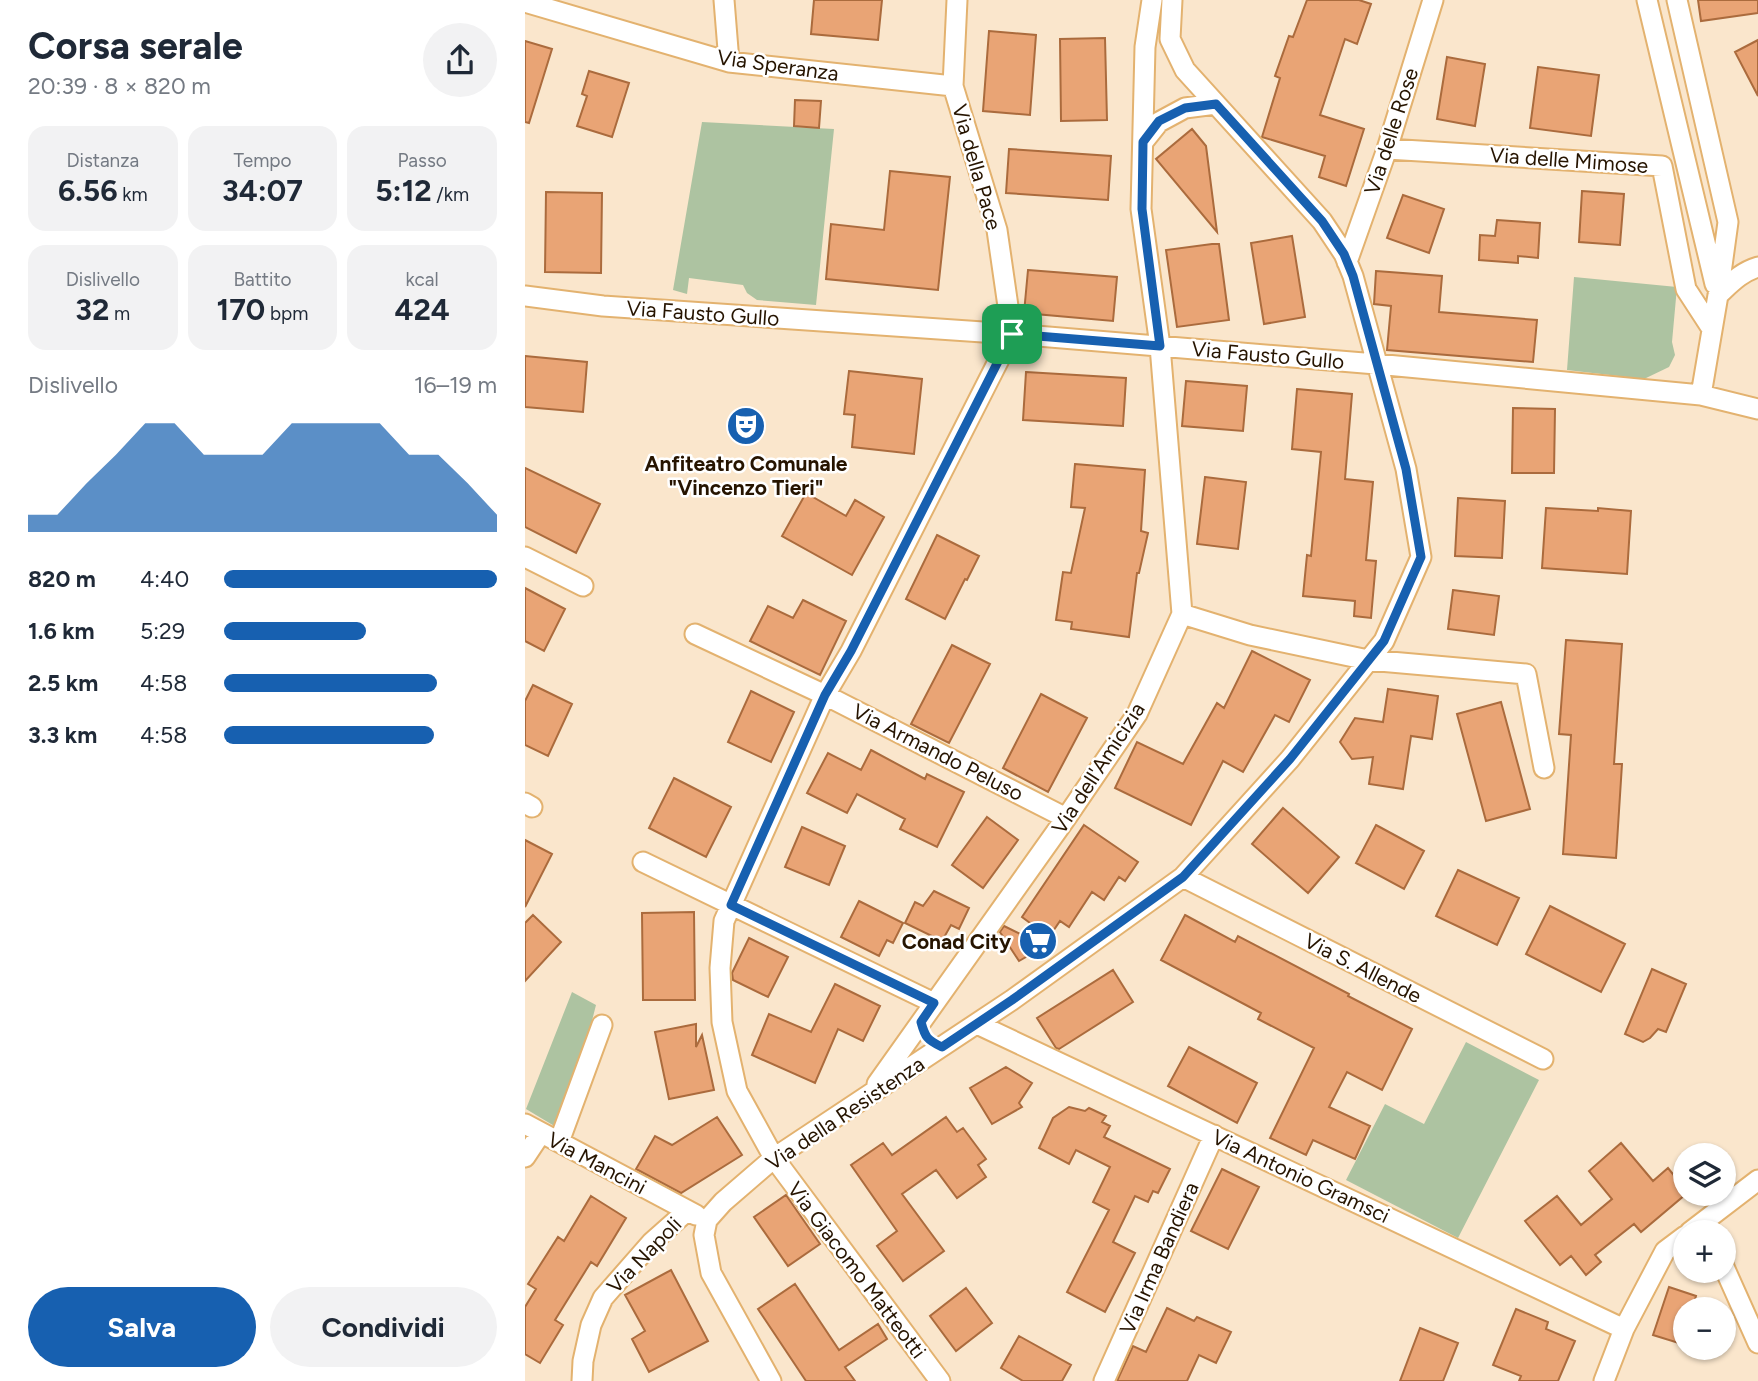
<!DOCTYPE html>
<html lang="it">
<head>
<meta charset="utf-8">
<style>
  :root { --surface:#fff; --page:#f2f2f3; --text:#1f2937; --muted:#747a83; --accent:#1760b0 }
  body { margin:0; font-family:Figtree,sans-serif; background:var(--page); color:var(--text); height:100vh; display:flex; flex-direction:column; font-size:26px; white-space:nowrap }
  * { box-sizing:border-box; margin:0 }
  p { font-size:23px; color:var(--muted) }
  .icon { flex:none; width:38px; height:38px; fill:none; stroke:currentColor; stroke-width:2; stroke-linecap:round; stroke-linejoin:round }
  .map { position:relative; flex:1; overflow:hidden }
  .drawer { display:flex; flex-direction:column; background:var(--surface); width:525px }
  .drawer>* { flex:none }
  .controls { position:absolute; left:1148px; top:1143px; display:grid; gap:14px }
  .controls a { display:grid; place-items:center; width:63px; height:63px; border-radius:50%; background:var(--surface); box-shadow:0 2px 5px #0004; font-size:35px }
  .pin { position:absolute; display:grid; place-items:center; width:60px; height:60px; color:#fff; margin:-30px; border-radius:14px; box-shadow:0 4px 10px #0006 }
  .round { display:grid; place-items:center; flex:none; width:74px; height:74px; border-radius:37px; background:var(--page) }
  .head { display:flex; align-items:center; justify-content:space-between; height:119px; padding:0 28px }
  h1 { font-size:38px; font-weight:700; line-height:52px }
  .stats { display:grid; grid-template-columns:repeat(3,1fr); gap:10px; height:119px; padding:7px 28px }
  .stats div { display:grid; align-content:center; border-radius:18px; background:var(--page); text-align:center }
  .stats b { font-size:30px; font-weight:700 }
  .stats small { font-size:19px; font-weight:400 }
  .stats p { font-size:19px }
  .chart { height:196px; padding:14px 28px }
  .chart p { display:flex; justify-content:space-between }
  .chart svg { width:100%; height:126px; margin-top:7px; fill:var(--accent); opacity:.7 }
  .cta { display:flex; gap:14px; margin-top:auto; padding:14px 28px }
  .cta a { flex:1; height:80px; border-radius:42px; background:var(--accent); color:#fff; font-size:28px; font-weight:700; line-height:80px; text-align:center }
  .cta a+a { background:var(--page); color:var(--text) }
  ul { padding:0 28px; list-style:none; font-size:23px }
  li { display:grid; grid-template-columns:112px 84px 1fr; align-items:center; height:52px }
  li i { height:18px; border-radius:9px; background:var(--accent) }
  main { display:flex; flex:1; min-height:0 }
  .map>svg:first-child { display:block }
</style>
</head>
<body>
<main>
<section class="drawer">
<div class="head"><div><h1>Corsa serale</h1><p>20:39 · 8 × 820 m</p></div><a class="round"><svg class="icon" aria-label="share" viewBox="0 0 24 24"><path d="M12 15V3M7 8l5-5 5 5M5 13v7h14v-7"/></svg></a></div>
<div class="stats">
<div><p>Distanza</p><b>6.56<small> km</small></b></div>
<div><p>Tempo</p><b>34:07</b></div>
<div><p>Passo</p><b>5:12<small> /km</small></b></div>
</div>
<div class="stats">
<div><p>Dislivello</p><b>32<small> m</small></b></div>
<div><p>Battito</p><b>170<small> bpm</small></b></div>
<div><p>kcal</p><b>424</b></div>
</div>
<div class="chart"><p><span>Dislivello</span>16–19 m</p>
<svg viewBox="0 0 160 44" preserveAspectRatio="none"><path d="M0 44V38L10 38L20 27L30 17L40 6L50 6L60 17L70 17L80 17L90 6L100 6L110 6L120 6L130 17L140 17L150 27L160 38V44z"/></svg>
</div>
<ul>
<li><b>820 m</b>4:40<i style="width:100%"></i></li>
<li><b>1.6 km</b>5:29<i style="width:52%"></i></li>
<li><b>2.5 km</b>4:58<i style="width:78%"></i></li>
<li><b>3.3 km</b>4:58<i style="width:77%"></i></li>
</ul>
<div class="cta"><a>Salva</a><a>Condividi</a></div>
</section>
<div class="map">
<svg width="1233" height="1381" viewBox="0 0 1233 1381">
  <rect width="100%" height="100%" fill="#fae6cc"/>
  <path fill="#adc3a1" d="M177,122L309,129L291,305L232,300L222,293L218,285L164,278L162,294L148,290Z
    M1049,277L1152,287L1147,342L1150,355L1144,367L1119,379L1042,370Z
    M47,992L71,1005L55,1068L31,1127L1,1109Z
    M941,1042L1014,1080L933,1238L821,1180L860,1104L899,1124Z"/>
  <path fill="#e9a475" stroke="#ab6b3d" stroke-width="2" d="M289,0H357L353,40L286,34Z
    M782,0H834L846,4L832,44L820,39L795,115L839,129L821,186L794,177L800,156L737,137L755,78L750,76L764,36L768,37Z
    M1173,0H1233V13L1176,21Z
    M464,31L511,35L505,115L458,111Z
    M580,38L582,120L536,121L535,39Z
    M1233,40V96L1210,52Z
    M0,41L27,49L4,123L0,122Z
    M922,57L960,64L950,126L912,119Z
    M1013,67L1074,75L1066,136L1005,128Z
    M64,71L104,83L87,137L52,126L62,96L57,94Z
    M270,100L296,101L294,128L269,126Z
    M667,129L681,146L692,232L631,159Z
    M484,149L586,156L583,200L481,193Z
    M365,171L425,177L413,290L301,279L306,224L359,230Z
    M1057,191L1099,194L1095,245L1054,242Z
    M21,192L77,193L76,273L20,272Z
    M878,195L919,209L904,253L862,238Z
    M972,220L1015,223L1013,258L993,256V263L954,260L955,235L970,236Z
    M767,236L780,317L739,324L726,243Z
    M687,244H694L704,320L652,327L641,250Z
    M503,270L592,277L588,321L499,313Z
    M851,271L917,276L914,312L1012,320L1008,362L862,350L866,306L849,304Z
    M0,356L62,362L58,412L0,407Z
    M324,371L397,379L389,454L327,447L330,415L319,414Z
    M501,372L601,378L598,426L498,420Z
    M661,381L722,386L718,431L657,426Z
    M772,389L827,394L820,479L848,482L841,560L851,561L846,618L829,616L830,601L778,596L782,555L786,556L796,452L767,449Z
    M988,408L1030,409L1029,473H987Z
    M550,464L620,470L616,531L623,533L614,573H612L604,637L546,629L547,622L531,620L538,572L546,573L560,508L546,507Z
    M0,468L75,504L51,553L0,527Z
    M680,477L721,482L713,549L672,544Z
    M281,493L321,516L330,500L359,517L327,575L257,536Z
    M933,498L980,501L977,558L930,556Z
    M1021,508L1073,511V508L1106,511L1102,574L1017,568Z
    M412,535L454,556L442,580L440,579L420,619L381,599Z
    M0,588L40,609L19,651L0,641Z
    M928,590L974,596L969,635L923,629Z
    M278,600L321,621L295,675L225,641L243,606L268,618Z
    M1041,640L1097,644L1089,764H1097L1091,858L1038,854L1046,735L1034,734Z
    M427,645L465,664L424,743L386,724Z
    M727,651L785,680L764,722L750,715L718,772L698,761L666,825L590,788L612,742L658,764L692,703L699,708Z
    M8,685L47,704L23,756L0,745V701Z
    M863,689L913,696L907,739L886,736L878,789L844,784L848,757L827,759L815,742L830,718L858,722Z
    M226,691L269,712L246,762L203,742Z
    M516,694L562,718L523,792L478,768Z
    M976,702L1005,809L961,821L932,714Z
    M346,750L400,779L402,774L439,792L412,847L375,829L380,819L332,794L322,813L282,793L303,753L336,770Z
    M149,778L206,807L181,857L124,828Z
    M758,808L814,857L783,893L727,844Z
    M462,817L493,840L458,888L427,865Z
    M559,825L613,862L600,881L594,877L579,900L567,892L544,927L535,921L524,937L497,917Z
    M851,825L899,851L879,889L831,863Z
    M277,827L320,846L304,885L260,867Z
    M0,840L27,854L0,907Z
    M933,870L994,898L972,945L911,916Z
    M409,891L444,908L434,929L426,925L417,941L380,923L390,902L398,906Z
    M334,901L378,923L368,943L362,940L354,956L316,937Z
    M1025,906L1100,944L1076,992L1001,954Z
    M169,912L170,1000H118L117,913Z
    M8,915L36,942L0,981V923Z
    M660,915L710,942L713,936L824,994L823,996L887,1029L857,1090L822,1072L804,1107L845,1126L830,1159L788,1140L781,1155L745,1138L789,1048L733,1019L736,1013L636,960Z
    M479,926L520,946L494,961L475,932Z
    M224,938L263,957L243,997L208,980L207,973Z
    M1127,969L1161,984L1141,1032L1133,1029L1125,1038L1118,1042L1100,1034Z
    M588,970L608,1002L534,1049L531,1048L512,1018Z
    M310,984L355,1006L338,1041L313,1029L290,1083L227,1055L244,1014L286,1032Z
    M171,1024V1047L177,1035L189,1090L144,1099L130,1032Z
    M664,1047L732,1083L712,1123L643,1086Z
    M481,1067L507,1083L494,1103L497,1107L467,1124L445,1088Z
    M544,1107L560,1111L564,1108L581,1116L577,1122L585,1126L579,1137L645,1169L633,1193L628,1191L623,1202L610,1196L588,1242L610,1253L580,1312L542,1292L584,1210L568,1202L585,1167L551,1150L544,1164L514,1148L528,1118Z
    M192,1117L217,1155L156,1193L111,1169L130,1136L147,1145Z
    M421,1117L432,1132L438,1128L461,1159L453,1165L461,1177L432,1198L411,1170L377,1194L419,1251L378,1281L352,1246L372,1231L326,1165L358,1143L367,1155Z
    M1096,1143L1128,1181L1143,1168L1160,1189L1161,1194L1116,1232L1109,1224L1070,1255L1076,1262L1061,1275L1046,1256L1035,1265L1000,1221L1032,1196L1056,1225L1087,1199L1064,1171Z
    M697,1169L734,1187L703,1249L666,1231Z
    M261,1195L295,1244L263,1266L229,1217Z
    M66,1196L101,1218L72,1266L66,1262L30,1320L38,1325L15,1363L0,1354V1307L11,1289L3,1284L33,1237L39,1241Z
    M146,1270L183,1341L124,1372L107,1339L120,1331L100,1295Z
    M270,1284L314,1350L353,1324L362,1339L320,1367L330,1381H281L233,1309Z
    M1144,1287L1171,1296L1167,1309H1160V1345L1128,1335Z
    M441,1288L467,1323L431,1351L405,1316Z
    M642,1308L669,1321L672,1317L706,1332L691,1363L674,1355L662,1381H592L608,1346L621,1352Z
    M991,1309L1023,1322L1021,1329L1050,1341L1033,1381H994L996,1376L968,1365Z
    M895,1328L933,1343L918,1381H875Z
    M494,1336L546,1365L537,1381H498L476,1368Z"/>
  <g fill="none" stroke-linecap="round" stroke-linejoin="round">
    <defs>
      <path id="minor" d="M199,0L204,62
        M432,0L428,86L472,230L487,334
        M1122,0L1190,284
        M1152,0L1203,222L1193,295L1176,395
        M0,2L204,62L428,86
        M618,142L634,122L660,108L691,104
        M862,149L1137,166L1161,289L1187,329
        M822,262L862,149L908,0
        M1193,295C1206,283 1216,272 1233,267
        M0,296L78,306L487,334L851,364L1176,395L1233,409
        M0,557L58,586
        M657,614L725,635L843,660L1001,674L1019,768
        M170,634L300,695L541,818
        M0,803L7,807
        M118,862L409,1003
        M658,877L1018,1059
        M452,1024L1099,1329
        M352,1084L541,818L612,714L657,614L635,346L616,209L620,47L627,0
        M0,1124L171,1215
        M34,1142L77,1025
        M0,1157L16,1133
        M1165,1232L1233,1180
        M1199,1267L1233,1343
        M57,1381L58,1361L66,1325L78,1298L127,1242L162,1211
        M246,1381L186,1273L179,1235L182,1220L198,1202L249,1158L487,1000L658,877L765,759L859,641L896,557L881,469L828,276L819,254L797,221L660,70L645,39L647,0
        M415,1381L249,1158L212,1091L197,1022L195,968L199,921L300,695L326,651L487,334
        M579,1381L689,1135
        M1079,1381L1099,1329L1140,1251L1160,1236"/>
    </defs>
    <use href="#minor" stroke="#e3b26f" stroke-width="23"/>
    <use href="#minor" stroke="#fff" stroke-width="19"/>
  </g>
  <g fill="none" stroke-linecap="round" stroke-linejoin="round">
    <defs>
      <path id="route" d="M691,104L797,221L819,254L828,276L881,469L896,557L859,641L765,759L658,877L487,1000L417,1047C402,1040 400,1037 396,1022L409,1003L206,905L300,695L326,651L487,334L635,346L617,209L618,142L634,121L660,108Z"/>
    </defs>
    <use href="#route" stroke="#fff" stroke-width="14"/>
    <use href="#route" stroke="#1760b0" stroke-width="9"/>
  </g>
  <defs>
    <symbol id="theatre-disc" viewBox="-11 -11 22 22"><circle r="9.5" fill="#1760b0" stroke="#fff"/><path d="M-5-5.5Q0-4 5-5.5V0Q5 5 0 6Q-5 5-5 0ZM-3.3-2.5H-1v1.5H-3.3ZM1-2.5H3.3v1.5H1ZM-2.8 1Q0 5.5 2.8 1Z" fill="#fff"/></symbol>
    <symbol id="supermarket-disc" viewBox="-11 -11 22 22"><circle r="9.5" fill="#1760b0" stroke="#fff"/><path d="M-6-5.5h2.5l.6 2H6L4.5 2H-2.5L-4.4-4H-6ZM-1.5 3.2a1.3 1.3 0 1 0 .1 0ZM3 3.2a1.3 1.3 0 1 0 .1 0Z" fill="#fff"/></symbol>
  </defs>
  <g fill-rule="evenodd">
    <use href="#theatre-disc" x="199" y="404" width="44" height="44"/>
    <use href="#supermarket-disc" x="491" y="919" width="44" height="44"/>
  </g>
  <g text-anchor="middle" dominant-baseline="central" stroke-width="5" stroke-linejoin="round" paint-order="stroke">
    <g font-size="21" fill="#261400" stroke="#fff">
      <text transform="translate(253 65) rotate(8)">Via Speranza</text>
      <text transform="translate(866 131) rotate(-72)">Via delle Rose</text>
      <text transform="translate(1044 160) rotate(4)">Via delle Mimose</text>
      <text transform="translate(452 167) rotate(74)">Via della Pace</text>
      <text transform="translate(178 313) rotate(4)">Via Fausto Gullo</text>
      <text transform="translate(743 355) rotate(5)">Via Fausto Gullo</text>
      <text transform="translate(413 752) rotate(27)">Via Armando Peluso</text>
      <text transform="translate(573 768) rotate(-57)">Via dell'Amicizia</text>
      <text transform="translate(838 968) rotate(27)">Via S. Allende</text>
      <text transform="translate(320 1113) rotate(-34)">Via della Resistenza</text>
      <text transform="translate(72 1163) rotate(28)">Via Mancini</text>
      <text transform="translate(776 1176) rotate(25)">Via Antonio Gramsci</text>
      <text transform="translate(119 1255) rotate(-46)">Via Napoli</text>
      <text transform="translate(634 1258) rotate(-66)">Via Irma Bandiera</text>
      <text transform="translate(332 1270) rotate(53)">Via Giacomo Matteotti</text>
    </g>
    <g font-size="21" font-weight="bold" fill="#261400" stroke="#fff">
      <text x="221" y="463">Anfiteatro Comunale<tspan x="221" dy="24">"Vincenzo Tieri"</tspan></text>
      <text x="486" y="941" text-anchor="end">Conad City</text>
    </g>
  </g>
</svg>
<div class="controls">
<a><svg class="icon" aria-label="layers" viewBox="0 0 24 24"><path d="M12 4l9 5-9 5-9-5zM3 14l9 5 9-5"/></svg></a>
<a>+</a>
<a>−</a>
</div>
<div class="pin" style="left:487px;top:334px;background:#1e9e55"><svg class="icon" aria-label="arrive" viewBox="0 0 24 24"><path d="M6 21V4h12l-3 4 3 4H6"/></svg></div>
</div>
</main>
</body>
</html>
